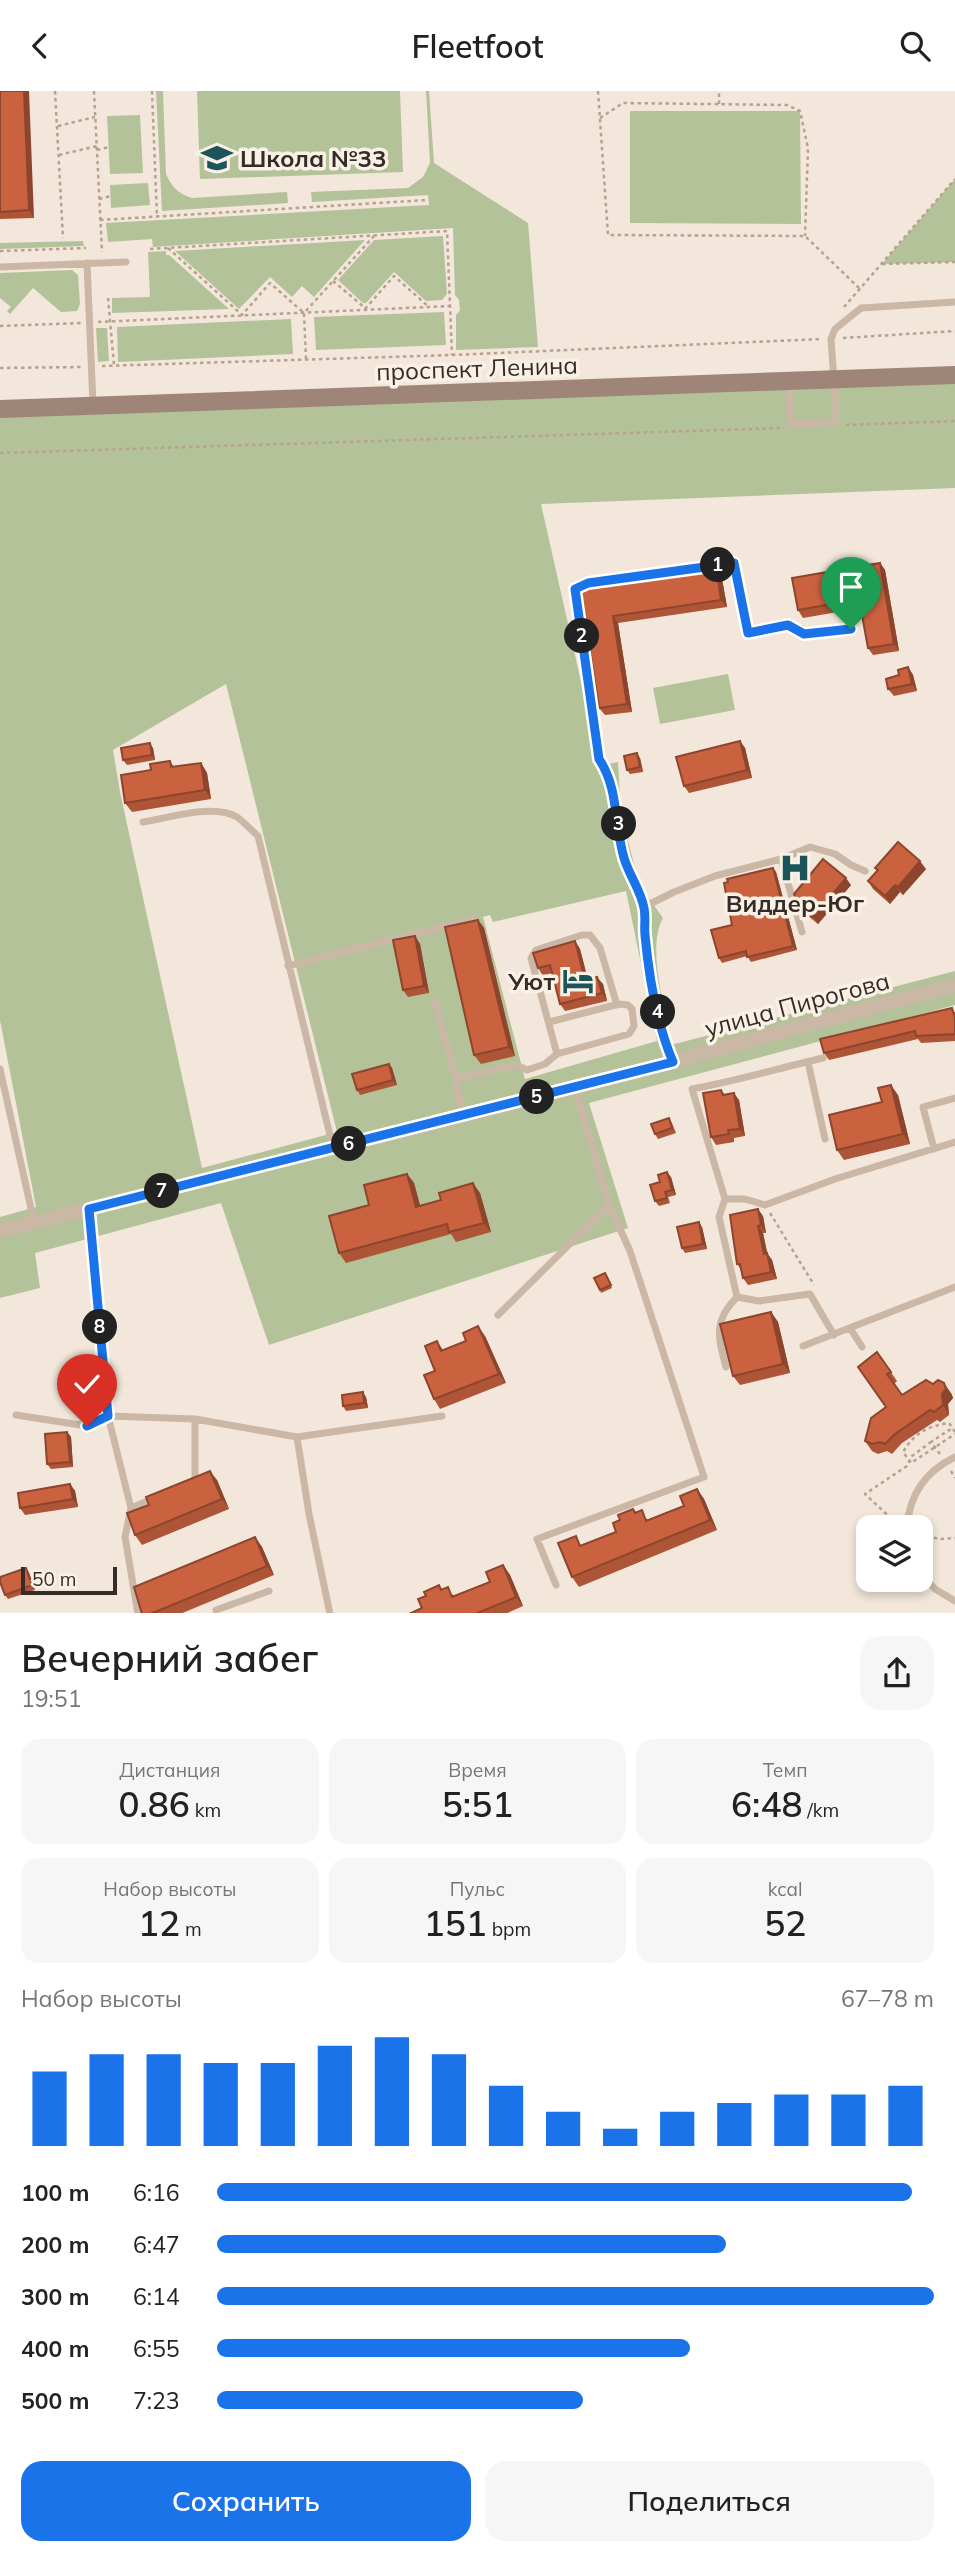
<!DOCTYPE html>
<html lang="ru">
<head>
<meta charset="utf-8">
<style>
  :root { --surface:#fff; --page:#f6f6f6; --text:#222; --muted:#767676; --accent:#1a73e8 }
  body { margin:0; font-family:Mulish,sans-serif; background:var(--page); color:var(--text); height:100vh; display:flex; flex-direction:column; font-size:26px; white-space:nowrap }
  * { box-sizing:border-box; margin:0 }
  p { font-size:23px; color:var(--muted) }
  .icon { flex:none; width:38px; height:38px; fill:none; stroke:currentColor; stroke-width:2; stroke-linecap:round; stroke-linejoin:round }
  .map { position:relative; height:1522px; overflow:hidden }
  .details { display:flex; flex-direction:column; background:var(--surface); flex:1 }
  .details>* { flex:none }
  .tools { position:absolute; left:856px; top:1424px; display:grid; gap:14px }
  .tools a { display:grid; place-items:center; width:77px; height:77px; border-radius:14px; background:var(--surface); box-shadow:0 4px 10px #0003; font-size:35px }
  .scale { position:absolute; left:21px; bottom:18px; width:96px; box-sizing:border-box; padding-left:7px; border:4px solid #362c27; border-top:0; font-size:19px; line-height:24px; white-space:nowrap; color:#362c27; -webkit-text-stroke:5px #faf1e6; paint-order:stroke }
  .pin { position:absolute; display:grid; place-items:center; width:60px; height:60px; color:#fff; margin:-72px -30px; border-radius:50% 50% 50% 0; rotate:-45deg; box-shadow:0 0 7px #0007 }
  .pin .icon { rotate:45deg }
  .km { position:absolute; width:35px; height:35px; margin:-18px; border-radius:50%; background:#222; color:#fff; font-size:19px; line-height:35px; text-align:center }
  .round { display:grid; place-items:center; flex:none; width:74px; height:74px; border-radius:21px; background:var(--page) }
  .summary { display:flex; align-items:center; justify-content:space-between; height:119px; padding:0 21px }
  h1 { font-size:38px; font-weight:600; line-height:52px }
  .figures { display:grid; grid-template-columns:repeat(3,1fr); gap:10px; height:119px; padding:7px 21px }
  .figures div { display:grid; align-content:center; border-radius:18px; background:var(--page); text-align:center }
  .figures b { font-size:35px; font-weight:600 }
  .figures small { font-size:19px; font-weight:400 }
  .figures p { font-size:19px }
  .chart { height:196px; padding:14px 21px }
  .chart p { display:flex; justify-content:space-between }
  .chart svg { width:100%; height:126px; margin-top:7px; stroke:var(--accent); stroke-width:6 }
  .button { display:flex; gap:14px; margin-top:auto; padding:14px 21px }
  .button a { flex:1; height:80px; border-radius:21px; background:var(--accent); color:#fff; font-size:28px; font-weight:600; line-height:80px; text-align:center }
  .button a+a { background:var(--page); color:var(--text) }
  ul { padding:0 21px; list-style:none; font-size:23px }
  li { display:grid; grid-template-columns:112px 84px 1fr; align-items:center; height:52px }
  li i { height:18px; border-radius:9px; background:var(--accent) }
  header { display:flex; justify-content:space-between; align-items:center; height:91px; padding:0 21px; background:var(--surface); font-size:32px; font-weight:600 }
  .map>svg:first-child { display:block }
</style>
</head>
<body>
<header><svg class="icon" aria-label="back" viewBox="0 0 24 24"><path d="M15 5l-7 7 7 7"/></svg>Fleetfoot<svg class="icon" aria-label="search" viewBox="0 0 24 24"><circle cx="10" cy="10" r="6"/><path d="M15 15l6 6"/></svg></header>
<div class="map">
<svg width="955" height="1523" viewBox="0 0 955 1523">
  <rect width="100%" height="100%" fill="#f2e7da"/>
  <path fill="#b4c299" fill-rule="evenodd" d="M156,0H163L166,83C171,95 178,103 192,107L287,101L288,112L162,120Z
    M197,0H400L403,81L200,88Z
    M426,0H429L434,72L528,132L538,256L456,259V224L460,219L459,209L455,204L453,137L153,156L152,148L108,151L106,132L429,114L428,104L312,111L311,101L408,97L423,86L430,72Z
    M630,20H800L801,133L630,132Z
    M140,24L143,82L110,83L107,25Z
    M955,88V171L882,173Z
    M148,92L150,114L111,117L110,94Z
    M443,145L447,203L442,209L426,210L394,181L366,212H363L338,189L374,149Z
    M365,149L314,206L302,195L292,206L270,186L239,218L175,160Z
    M83,150L84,155L0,158V152Z
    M166,160V164H169L229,218L112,222V207L150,206L148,161Z
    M72,179L78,184L80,213L77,220L61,221L33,197L10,223L7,220L11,216L0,207V182Z
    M444,221L446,254L316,259L314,226Z
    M291,228L293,263L118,271L117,236Z
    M96,237H107L109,270L98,271Z
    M955,284V397L541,413L600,675L618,671L621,724L640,795L663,827C646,856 666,920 671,954L955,880V914L589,1012L628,1137L269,1254L221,1112L35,1162L40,1197L0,1207V1126L36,1116L0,929V318ZM226,593L337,1041L202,1077L120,701L113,659ZM626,800L657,950L525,988L483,826L490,824L493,831Z
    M728,583L735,619L660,633L653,597Z"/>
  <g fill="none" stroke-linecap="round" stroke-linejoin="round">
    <path stroke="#b7a18f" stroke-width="2.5" stroke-dasharray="3.5 3.5" stroke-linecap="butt" d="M55,0L63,147
      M94,0L102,161
      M152,0L157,126
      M598,0L608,144L805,145L860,198
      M719,13V0
      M600,27L623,12L787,14L800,20L808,57L805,145
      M58,35L95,26
      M97,59L109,56
      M59,64L97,55
      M99,108L111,105
      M100,129L427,109
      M168,157L242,224L270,192L304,222
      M150,158L447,140L452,264
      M0,160L86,157
      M882,173L955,171
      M333,190L365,217
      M108,207L114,274
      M844,216L955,88
      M365,218L394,185L429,216
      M98,231L450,215
      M0,235L81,232
      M843,247L955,240
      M306,268L304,222L374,145
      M102,275L452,264L822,248
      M0,277L81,276
      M846,334L955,330
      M0,362L784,337
      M770,1122L814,1194
      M955,1341L949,1332C928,1335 914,1342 903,1361L911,1372L955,1343
      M940,1363L931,1351L949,1339L955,1340
      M951,1380L955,1387
      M897,1433L865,1403L907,1375L912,1365L931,1351
      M920,1444L940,1448L955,1447"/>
    <path stroke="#cbb7a5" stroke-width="7" d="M87,172L93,314
      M0,176L126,171
      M788,291L791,333L837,331L831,248L835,238L861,217L955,211
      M707,476L734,472L748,542L788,534L804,543L851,538
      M587,492L575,498L599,668C619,698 614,733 623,767C628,784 640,799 644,817C646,825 644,835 645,844C649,886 656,931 673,970
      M143,731C169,727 213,712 237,726C244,731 251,739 258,745L333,1057
      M781,768L802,841
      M644,816L674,801L715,785L781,768L810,756L835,763L851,774L865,780
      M288,875L473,828
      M435,912L456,988L462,1024
      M557,963L531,867L536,859L582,844H590L600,857L617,914
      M808,971L825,1048
      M0,978L34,1131
      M456,988L516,974L527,979L545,973L557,963L629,943L634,935L632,918L628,914L619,913L549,931
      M934,1058L923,1016L955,1007
      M725,1108H745L765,1114L835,1088L955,1051
      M89,1118L108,1325L131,1417L125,1446L138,1523
      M737,1206L759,1210L810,1203L834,1244
      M498,1224L609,1114
      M850,1237L862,1256
      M803,1255L955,1196
      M726,1276C718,1246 713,1230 737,1206L719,1126L725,1108L692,998C737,990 779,977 823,967
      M16,1324L87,1335L108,1325L195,1328L297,1346
      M192,1392L195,1391V1328
      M131,1417L155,1407
      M907,1437C909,1404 926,1380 955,1366
      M920,1481L935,1498L955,1510
      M556,1494L537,1448L704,1386L630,1160L609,1114L575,997
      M217,1523L216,1519L269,1500
      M330,1523L309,1423L297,1346L442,1325"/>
    <path stroke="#cbb7a5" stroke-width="14" d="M0,1140L575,997L955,894"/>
    <path stroke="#9e8577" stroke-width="18" d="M0,318L955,284"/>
  </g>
  <path fill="#ae5437" d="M0,0L34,127L0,128Z
    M880,472L885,479L899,560L873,564L868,557L863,528L849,519L803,527L798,519Z
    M716,474L721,482L727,516L618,532L632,621L605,624L599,617L580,493Z
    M908,576L913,584L917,600L894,605L888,598L899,584Z
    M740,650L745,657L752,687L689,702L684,695Z
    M153,657L155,669L127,674L123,669Z
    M640,667L643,681L630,683L627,679Z
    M170,670L174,676L201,672L207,682L211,708L132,721L125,712L151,679Z
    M773,777L776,781L797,859L751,871L747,865L722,872L719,867L732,834Z
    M875,777L926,778L903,804L900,801L890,813L873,798L868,790L877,780Z
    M851,794L818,833L802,820L797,812Z
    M478,829L484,837L515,965L481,973L474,964Z
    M415,845L420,853L429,902L408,906L403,899Z
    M575,850L580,858L588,889L603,893L607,910L565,920L560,913L552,882L543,885L538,877Z
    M955,921V950L921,952L918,948L829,969L824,962Z
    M389,973L392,977L397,994L360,1004L357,999Z
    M721,999L725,1004L739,1009L745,1045L734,1047V1051L716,1054L711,1046Z
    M898,1004L910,1053L844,1069L837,1059L882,1011Z
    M669,1027L672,1032L676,1042L658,1048L655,1043Z
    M407,1083L414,1092L420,1115L480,1102L491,1141L456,1151L451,1143L346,1172L339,1162L369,1114Z
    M671,1086L676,1104L668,1106L670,1112L659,1115L655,1110L660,1091Z
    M763,1125L766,1142H763L767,1162L772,1169L777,1188L748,1194L743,1187L742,1180L737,1173Z
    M702,1136L707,1158L685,1162L682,1157Z
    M605,1182L612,1197L601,1202L600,1199Z
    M771,1221L778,1231L790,1282L740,1294L733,1285Z
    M485,1245L506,1292L440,1318L434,1308L437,1250L443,1259Z
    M877,1261L897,1290L894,1293L902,1304L951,1302L953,1307L948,1313L949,1324L940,1331L937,1329L902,1352L892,1363L887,1360L878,1363L872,1360L865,1350L886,1316Z
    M366,1306L368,1317L346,1320L343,1315Z
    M67,1341L71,1346L73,1376L51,1378L47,1373Z
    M217,1389L229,1418L142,1454L135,1444Z
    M70,1393L75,1400L78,1416L25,1424L20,1417Z
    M697,1398L704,1408L717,1439L579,1496L572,1486L582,1454L616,1441L620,1429L633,1418L636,1422L649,1429L684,1415Z
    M255,1446L262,1456L274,1484L180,1523H142Z
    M503,1474L510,1484L523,1515L505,1523H409L422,1517L426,1505L439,1494L442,1498L455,1505L490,1491Z
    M26,1477L29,1482L35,1499L8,1508L5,1504Z"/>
  <path fill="#8d452d" d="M24,0H29L34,127L29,119Z
    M880,472L885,479L899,560L894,553Z
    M716,474L721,482L727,516L721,509Z
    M613,525L618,532L632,621L627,613Z
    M908,576L913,584L917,600L912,593Z
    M740,650L745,657L752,687L747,679Z
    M150,652L153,657L155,669L152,664Z
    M637,662L640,667L643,681L640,676Z
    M201,672L207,682L211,708L205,699Z
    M920,770L926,778L903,804L898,796Z
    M773,777L776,781L797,859L793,855Z
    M846,787L851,794L818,833L813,826Z
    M895,794L900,801L890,813L885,805Z
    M478,829L484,837L515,965L509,956Z
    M415,845L420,853L429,902L424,895Z
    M575,850L580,858L590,897L585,889Z
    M597,886L603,893L607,910L602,902Z
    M389,973L392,977L397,994L393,989Z
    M891,994L898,1004L910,1053L903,1043Z
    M734,1002L739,1009L745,1045L740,1038Z
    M667,1081L671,1086L676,1104L672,1099Z
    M407,1083L414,1092L423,1125L416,1116Z
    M473,1092L480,1102L491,1141L484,1132Z
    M758,1118L763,1125L766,1142L761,1134Z
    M699,1131L702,1136L707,1158L703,1153Z
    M758,1135L763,1142L769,1170L764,1163Z
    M767,1162L772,1169L777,1188L771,1181Z
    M771,1221L778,1231L790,1282L783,1273Z
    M478,1235L485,1245L506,1292L499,1283Z
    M944,1292L951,1302L953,1307L948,1313L949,1324L943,1314L942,1303Z
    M363,1301L366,1306L368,1317L364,1312Z
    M67,1341L71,1346L73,1376L70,1371Z
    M210,1380L217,1389L229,1418L222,1408Z
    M70,1393L75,1400L78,1416L73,1408Z
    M697,1398L704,1408L717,1439L710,1429Z
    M255,1446L262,1456L274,1484L267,1475Z
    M503,1474L510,1484L523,1515L516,1506Z
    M26,1477L29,1482L35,1499L32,1494Z"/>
  <path fill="#ca6240" stroke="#8d452d" stroke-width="2" d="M0,0H24L29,119L0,121Z
    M880,472L894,553L868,557L862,524L843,511L798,519L792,487Z
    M716,474L721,509L613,525L627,613L599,617L580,493Z
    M908,576L912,593L888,598L886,588L899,584L898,579Z
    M740,650L747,679L684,695L676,666Z
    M150,652L152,664L123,669L121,657Z
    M637,662L640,676L627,679L624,665Z
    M170,670L171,676L201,672L205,699L125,712L121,684L151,679L150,673Z
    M898,751L920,770L898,796L895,794L885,805L868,790L878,779L875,777Z
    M823,768L846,787L813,826L797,812L794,803Z
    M773,777L793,855L747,866L746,860L719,867L711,839L732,834L724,792L728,791L727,788Z
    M478,829L509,956L474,964L445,836Z
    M415,845L424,895L403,899L393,849Z
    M575,850L585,889L597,886L602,902L560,913L550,874L538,877L533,862Z
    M952,917L955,927V943L916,945L915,940L824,962L820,948Z
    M389,973L393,989L357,999L352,983Z
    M891,994L903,1043L837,1059L829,1024L882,1011L878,997Z
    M721,999L723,1004L734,1002L740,1038L728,1039L729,1043L711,1046L703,1002Z
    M669,1027L672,1037L655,1043L651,1033Z
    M667,1081L672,1099L665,1101L667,1107L655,1110L650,1094L660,1091L658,1084Z
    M407,1083L416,1116L441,1109L439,1102L473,1092L484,1132L449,1141L447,1133L339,1162L329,1125L369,1114L364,1094Z
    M758,1118L761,1134L758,1135L764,1163L767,1162L771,1181L743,1187L740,1173H737L730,1124Z
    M699,1131L703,1153L682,1157L677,1136Z
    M605,1182L611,1194L600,1199L594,1187Z
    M771,1221L783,1273L733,1285L720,1233Z
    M478,1235L499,1283L434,1308L424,1284L435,1280L425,1255L437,1250L441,1260L466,1250L463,1242Z
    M877,1261L891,1281L887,1283L902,1304L926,1289L933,1293L938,1289L944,1292L946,1298L942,1303L943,1314L934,1321L930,1319L895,1343L885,1353L880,1351L872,1353L865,1350L871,1327L886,1316L858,1276Z
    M363,1301L364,1312L343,1315L342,1304Z
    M67,1341L70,1371L47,1373L45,1343Z
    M210,1380L222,1408L135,1444L127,1422L149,1414L146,1406Z
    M70,1393L73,1408L20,1417L18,1402Z
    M697,1398L710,1429L572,1486L558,1452L576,1445L580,1455L616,1441L613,1432L620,1429L618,1424L633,1418L635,1422L642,1419L646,1430L684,1415L680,1405Z
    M255,1446L267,1475L150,1523H142L134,1496Z
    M503,1474L516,1506L475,1523H409L422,1517L418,1508L426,1505L424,1501L439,1494L441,1499L448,1496L452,1506L490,1491L486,1481Z
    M26,1477L32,1494L5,1504L0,1491V1486Z"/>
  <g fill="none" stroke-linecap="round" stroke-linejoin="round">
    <defs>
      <path id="route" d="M87,1335L108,1325L89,1118L673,971C656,931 649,887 645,844C644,835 646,826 644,817C641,800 629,784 624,767C614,733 619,698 599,668L575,498L588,492L734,472L748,542L788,534L804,543L851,538"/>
    </defs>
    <use href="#route" stroke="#fff" stroke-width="14"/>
    <use href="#route" stroke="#1a73e8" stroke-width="9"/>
  </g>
  <defs>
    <symbol id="school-bare" viewBox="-9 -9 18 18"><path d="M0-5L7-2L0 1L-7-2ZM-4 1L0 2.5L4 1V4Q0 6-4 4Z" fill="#1b5559" stroke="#faf1e6" stroke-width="2.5" paint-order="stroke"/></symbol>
    <symbol id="hospital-bare" viewBox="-9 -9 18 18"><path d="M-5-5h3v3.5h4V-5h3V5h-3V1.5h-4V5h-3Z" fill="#1b5559" stroke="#faf1e6" stroke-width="2.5" paint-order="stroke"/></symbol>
    <symbol id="hotel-bare" viewBox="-9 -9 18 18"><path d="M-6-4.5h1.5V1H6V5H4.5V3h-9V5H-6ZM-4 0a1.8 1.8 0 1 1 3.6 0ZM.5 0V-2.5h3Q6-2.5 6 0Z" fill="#1b5559" stroke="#faf1e6" stroke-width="2.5" paint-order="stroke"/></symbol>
  </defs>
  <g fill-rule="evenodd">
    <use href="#school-bare" x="195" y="45" width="44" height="44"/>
    <use href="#hospital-bare" x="773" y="755" width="44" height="44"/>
    <use href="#hotel-bare" x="556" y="868" width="44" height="44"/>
  </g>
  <g text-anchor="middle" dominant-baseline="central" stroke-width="7" stroke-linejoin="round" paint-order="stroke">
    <g font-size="24" font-weight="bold" fill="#362c27" stroke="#faf1e6" text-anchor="start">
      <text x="240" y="67">Школа №33</text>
      <text x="795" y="812" text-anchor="middle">Виддер-Юг</text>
      <text x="555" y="890" text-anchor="end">Уют</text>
    </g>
    <g font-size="24" fill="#362c27" stroke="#faf1e6">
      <text transform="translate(477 277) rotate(-2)">проспект Ленина</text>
      <text transform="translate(797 913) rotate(-15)">улица Пирогова</text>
    </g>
  </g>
</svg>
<div class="tools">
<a><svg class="icon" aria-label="layers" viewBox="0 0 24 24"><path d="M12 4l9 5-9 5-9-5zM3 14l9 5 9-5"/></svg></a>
</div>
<div class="scale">50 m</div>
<div class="pin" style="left:851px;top:538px;background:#1e9e55"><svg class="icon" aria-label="arrive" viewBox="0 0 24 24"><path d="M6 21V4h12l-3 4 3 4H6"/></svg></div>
<div class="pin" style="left:87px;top:1335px;background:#d93025"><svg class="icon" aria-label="check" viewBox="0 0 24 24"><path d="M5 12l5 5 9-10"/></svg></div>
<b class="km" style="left:718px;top:474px">1</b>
<b class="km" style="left:582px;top:545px">2</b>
<b class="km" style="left:619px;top:733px">3</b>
<b class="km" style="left:658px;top:921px">4</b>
<b class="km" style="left:537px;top:1006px">5</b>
<b class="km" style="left:349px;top:1053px">6</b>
<b class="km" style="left:162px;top:1100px">7</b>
<b class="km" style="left:100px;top:1236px">8</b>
</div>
<section class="details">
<div class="summary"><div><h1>Вечерний забег</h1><p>19:51</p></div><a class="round"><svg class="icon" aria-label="share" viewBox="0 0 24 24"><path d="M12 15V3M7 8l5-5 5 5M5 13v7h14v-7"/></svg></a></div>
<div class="figures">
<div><p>Дистанция</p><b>0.86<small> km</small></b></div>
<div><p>Время</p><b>5:51</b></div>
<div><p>Темп</p><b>6:48<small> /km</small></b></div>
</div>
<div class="figures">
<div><p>Набор высоты</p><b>12<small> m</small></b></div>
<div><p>Пульс</p><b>151<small> bpm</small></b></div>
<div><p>kcal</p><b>52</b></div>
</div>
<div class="chart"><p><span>Набор высоты</span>67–78 m</p>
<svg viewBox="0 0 160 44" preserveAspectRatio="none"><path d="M5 44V18M15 44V12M25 44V12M35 44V15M45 44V15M55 44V9M65 44V6M75 44V12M85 44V23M95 44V32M105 44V38M115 44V32M125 44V29M135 44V26M145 44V26M155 44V23"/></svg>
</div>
<ul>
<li><b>100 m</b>6:16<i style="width:97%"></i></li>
<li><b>200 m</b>6:47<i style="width:71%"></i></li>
<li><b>300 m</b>6:14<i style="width:100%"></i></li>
<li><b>400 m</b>6:55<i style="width:66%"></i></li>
<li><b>500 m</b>7:23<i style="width:51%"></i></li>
</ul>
<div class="button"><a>Сохранить</a><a>Поделиться</a></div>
</section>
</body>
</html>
